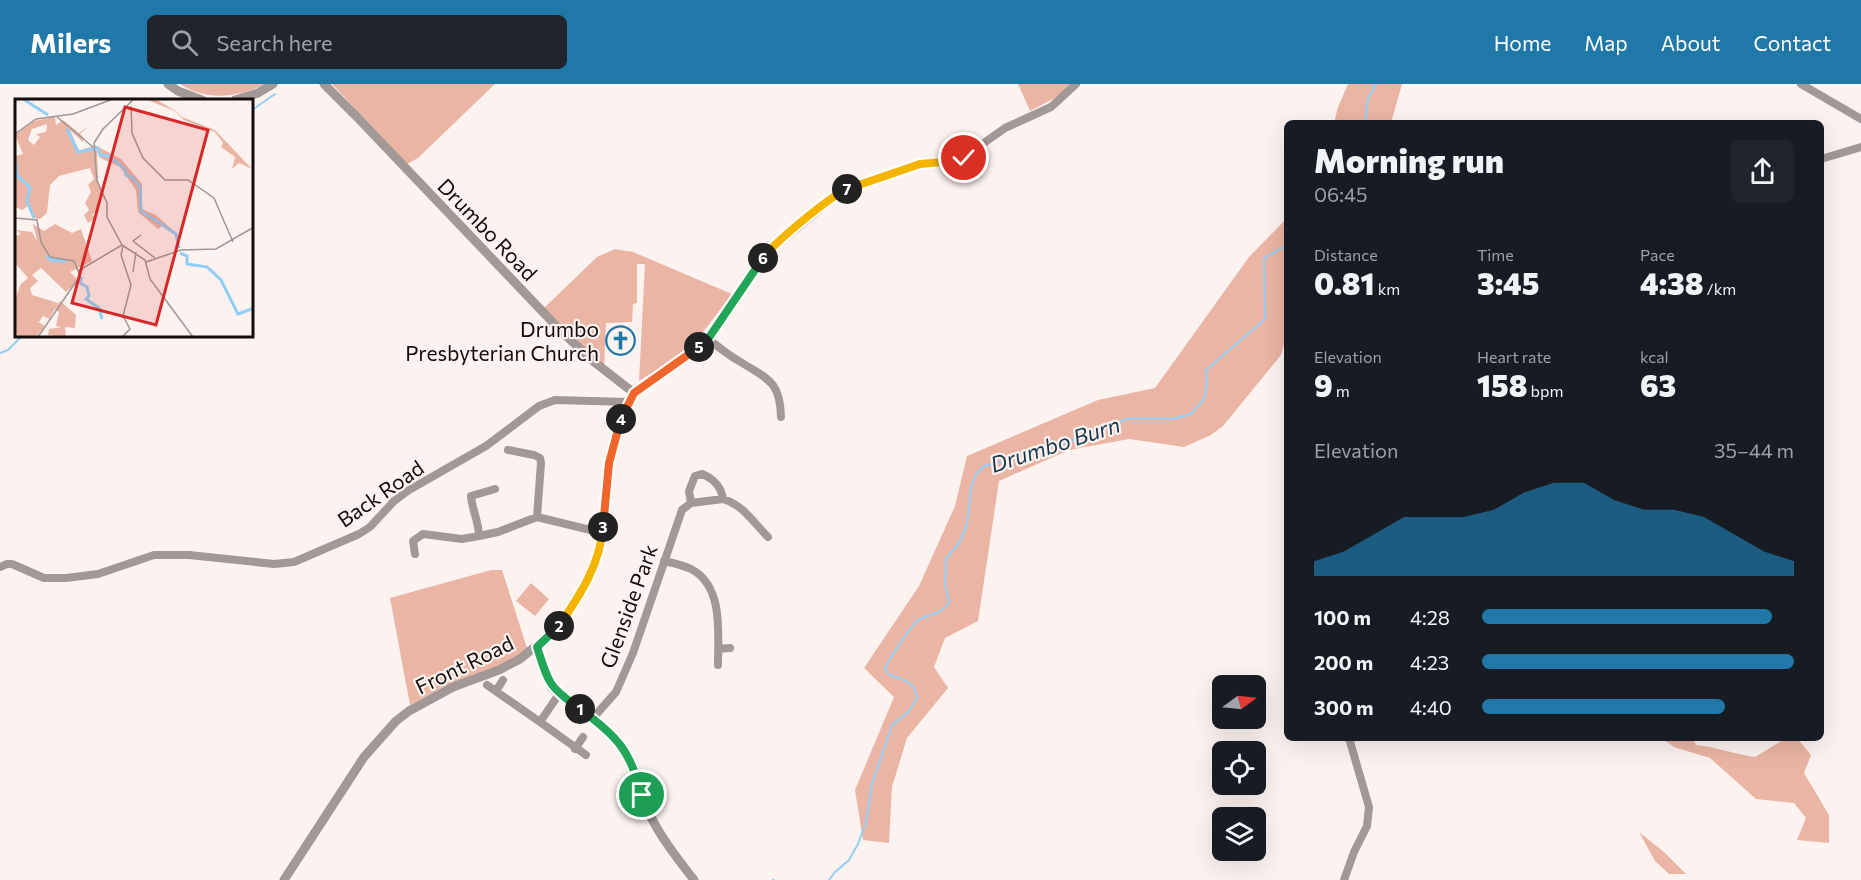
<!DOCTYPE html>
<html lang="en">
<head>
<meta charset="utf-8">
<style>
  :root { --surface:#171b24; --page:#20242c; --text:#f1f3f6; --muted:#9ea1a6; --accent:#1f78a7 }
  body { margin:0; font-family:Commissioner,sans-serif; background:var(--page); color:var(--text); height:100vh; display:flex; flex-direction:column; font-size:22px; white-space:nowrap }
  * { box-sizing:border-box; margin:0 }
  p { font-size:20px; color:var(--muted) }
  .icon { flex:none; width:33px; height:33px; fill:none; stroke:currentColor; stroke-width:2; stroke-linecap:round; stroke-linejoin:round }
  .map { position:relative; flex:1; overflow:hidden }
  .sheet { position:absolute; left:1284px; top:36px; width:540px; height:621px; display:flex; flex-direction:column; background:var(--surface); border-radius:9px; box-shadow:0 6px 24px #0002 }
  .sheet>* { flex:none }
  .needle { width:39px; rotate:75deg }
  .fabs { position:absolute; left:1212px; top:591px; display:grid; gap:12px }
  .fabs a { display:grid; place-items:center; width:54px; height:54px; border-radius:9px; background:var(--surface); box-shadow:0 6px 24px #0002; font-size:30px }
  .pin { position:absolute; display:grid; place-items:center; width:51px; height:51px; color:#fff; margin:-26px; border:3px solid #fff; border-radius:50%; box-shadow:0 2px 6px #0007 }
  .km { position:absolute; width:30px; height:30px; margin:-15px; border-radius:50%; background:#222; color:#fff; font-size:16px; line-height:30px; text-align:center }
  .round { display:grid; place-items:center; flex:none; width:63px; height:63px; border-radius:9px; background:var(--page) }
  .summary { display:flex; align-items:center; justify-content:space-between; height:102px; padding:0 30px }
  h1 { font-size:33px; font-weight:800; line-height:45px }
  .stats { display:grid; grid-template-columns:repeat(3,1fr); gap:9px; height:102px; padding:6px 30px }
  .stats div { display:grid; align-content:center }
  .stats b { font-size:30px; font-weight:800 }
  .stats small { font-size:16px; font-weight:400 }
  .stats p { font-size:16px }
  .chart { height:168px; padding:12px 30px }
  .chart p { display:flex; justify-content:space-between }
  .chart svg { width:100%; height:108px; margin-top:6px; fill:var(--accent); opacity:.7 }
  ul { padding:0 30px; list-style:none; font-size:20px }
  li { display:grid; grid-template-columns:96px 72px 1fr; align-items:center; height:45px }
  li i { height:15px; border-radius:8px; background:var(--accent) }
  header { display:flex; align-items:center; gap:36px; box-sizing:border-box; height:84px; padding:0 30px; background:var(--accent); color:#fff }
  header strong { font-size:28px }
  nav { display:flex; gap:33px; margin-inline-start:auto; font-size:21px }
  .search { width:420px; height:54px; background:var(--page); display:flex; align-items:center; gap:15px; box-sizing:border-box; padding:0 21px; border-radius:9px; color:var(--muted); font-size:22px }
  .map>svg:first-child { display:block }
</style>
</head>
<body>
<header>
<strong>Milers</strong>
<div class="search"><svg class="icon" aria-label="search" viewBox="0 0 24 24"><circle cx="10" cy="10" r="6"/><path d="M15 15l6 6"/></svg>Search here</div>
<nav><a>Home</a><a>Map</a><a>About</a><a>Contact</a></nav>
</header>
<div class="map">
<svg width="1861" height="796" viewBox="0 0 1861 796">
  <rect width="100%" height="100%" fill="#fcf3f0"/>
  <path fill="#eab5a4" d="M180,0H265C238,14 205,17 180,0Z
    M332,0H495L418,74L407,80Z
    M1018,0H1072L1055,14L1030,27Z
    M1348,0H1402L1391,39H1334L1338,23Z
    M1287,134V251L1281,271L1223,342L1211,351L1184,363L1129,355L1069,366L999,397L978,537L945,554L934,583L948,604L907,654L892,703L889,759L863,756L855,706L894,613L864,584L919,502L955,422L967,372L1098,316L1155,304L1249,173Z
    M615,165L633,168L732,210L694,260L683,270L639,297L645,180H637V219L633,220L632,238L606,239L604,284L544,224L597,173Z
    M491,486H502L528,567L502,581L445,602L410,621L390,514Z
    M531,499L549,515L535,532L516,517Z
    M1661,654H1693L1696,661C1716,663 1735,670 1755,673L1786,654H1797L1811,671L1804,689L1829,731V759L1797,756L1806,734L1794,719L1756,715L1710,674L1674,663Z
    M1639,748L1664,768L1686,790H1669L1655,777Z"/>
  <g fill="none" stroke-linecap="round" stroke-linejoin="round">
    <path stroke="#92cff6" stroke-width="2" d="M252,26L275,10
      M1365,39L1368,14L1376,0
      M0,269L8,266L22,252
      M773,796H774
      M829,796L835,788L849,776L858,760L866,738L872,700L892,641L908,628L917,614C915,598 903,595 889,591L885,584C889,575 911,542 917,537C929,529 939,532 949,519L945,499L946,475L959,459L967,440L971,404L976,390L984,382L1005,377L1025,368L1060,361L1126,335H1173L1191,330L1204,315L1207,299L1206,286L1265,235L1264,174L1287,161"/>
    <path stroke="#a29996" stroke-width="8" d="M1801,0L1861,35
      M1821,75L1861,63
      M708,255C719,263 728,271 739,277C767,295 780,296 781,333
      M634,309L708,255L765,171L835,113L845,107L900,86L920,80L953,77L964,73L1005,44L1051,23L1076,0
      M508,366L534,371L540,374L541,379L537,433
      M691,419L723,415
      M479,452C479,438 472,426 471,412L495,405
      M415,470L413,457L423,450L462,455L479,452L498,448L537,433L603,449
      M664,477C673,479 683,481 691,485C724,502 718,550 718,581
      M0,483L7,480H12L44,494H66L98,490L154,471H189L274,480L294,478L359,450L370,443L394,417L409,406L486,362L539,322L555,316L628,318
      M718,565L730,564
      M487,601L540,638
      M496,607L503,596
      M559,610L540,638L586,671
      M593,634L616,608L633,569L682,426L691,419L689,407L695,392L702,390C714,395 721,402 723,415C742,420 754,439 768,453
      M575,665L583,653
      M1344,796L1354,768L1367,742L1369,723L1349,654"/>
    <path stroke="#a29996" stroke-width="9" d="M168,0L178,7L202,16
      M235,16L258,9L273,0
      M537,563L547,594L552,604C576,626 607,639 625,666C638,686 640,710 650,731C661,754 678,775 694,796
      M284,796L364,673L396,637L409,627L453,603L499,586L520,575L558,544L583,505L600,465L609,379L622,332L634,309L593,277L562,248L357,33L324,0"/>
  </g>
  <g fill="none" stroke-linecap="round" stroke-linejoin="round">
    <defs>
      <path id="split-1" d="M580,625C617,652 630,666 642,711"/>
      <path id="split-2" d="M559,542L537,563C549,600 548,602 580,625"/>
      <path id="split-3" d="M559,542C580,511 600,481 603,443"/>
      <path id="split-4" d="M603,443L609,379L621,335"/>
      <path id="split-5" d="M621,335L634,309L699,263"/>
      <path id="split-6" d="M699,263L708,255L763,174"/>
      <path id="split-7" d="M763,174C776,157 828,114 847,105"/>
      <path id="split-8" d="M847,105L920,80L953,77L964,74"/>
    </defs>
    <use href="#split-1" stroke="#fff" stroke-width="12"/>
    <use href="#split-2" stroke="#fff" stroke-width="12"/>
    <use href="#split-3" stroke="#fff" stroke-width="12"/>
    <use href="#split-4" stroke="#fff" stroke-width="12"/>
    <use href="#split-5" stroke="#fff" stroke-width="12"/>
    <use href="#split-6" stroke="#fff" stroke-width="12"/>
    <use href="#split-7" stroke="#fff" stroke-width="12"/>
    <use href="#split-8" stroke="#fff" stroke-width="12"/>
    <use href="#split-1" stroke="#22a559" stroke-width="8"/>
    <use href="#split-2" stroke="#22a559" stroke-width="8"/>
    <use href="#split-3" stroke="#f5b400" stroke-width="8"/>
    <use href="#split-4" stroke="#f0652b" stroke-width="8"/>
    <use href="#split-5" stroke="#f0652b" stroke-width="8"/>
    <use href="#split-6" stroke="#22a559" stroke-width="8"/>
    <use href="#split-7" stroke="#f5b400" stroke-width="8"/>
    <use href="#split-8" stroke="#f5b400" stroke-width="8"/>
  </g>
  <defs>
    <symbol id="church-ring" viewBox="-11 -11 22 22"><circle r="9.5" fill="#fcf3f0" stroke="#1f78a7" stroke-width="1.5"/><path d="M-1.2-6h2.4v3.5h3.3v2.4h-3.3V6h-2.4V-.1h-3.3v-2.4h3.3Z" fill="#1f78a7"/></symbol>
  </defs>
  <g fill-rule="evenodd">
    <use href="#church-ring" x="604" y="240" width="33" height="33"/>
  </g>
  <g text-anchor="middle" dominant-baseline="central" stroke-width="4.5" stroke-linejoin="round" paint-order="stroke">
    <g font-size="21" fill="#130c0a" stroke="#fcf3f0">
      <text transform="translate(488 145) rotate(46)">Drumbo Road</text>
      <text transform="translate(380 409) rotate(-35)">Back Road</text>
      <text transform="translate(628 522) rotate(-70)">Glenside Park</text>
      <text transform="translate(464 580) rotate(-26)">Front Road</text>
    </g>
    <g font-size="21" fill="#130c0a" stroke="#fcf3f0" text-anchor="end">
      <text x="599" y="244">Drumbo<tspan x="599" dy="24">Presbyterian Church</tspan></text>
    </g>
    <g font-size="22" font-style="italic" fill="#15384c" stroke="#fcf3f0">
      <text transform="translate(1055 360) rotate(-18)">Drumbo Burn</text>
    </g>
  </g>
  <g transform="translate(15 15)">
    <rect width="238" height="238" fill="#fcf3f0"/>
    <path d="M130,0H140L161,12L167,18L200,31L237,70L224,64L217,70L220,58L206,48L208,44L200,33L169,21L160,12ZM40,18L41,26L48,21L64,34L74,27L65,35L69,39L68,43L55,31L64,52L80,46L106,60L127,85V110L141,116L161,134L147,127L143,130L123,113L121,91L105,68L85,59L82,49L83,82L89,96L84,97L83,110L77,116L81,119L73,124L69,116L74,111L70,104L76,93L73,86L79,80L75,69L44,77L35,86L32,114L25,120L19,119L13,107L7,111L0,108V57L8,55L0,36L19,22ZM32,25L31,33L21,35L25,38L19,46L13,41L17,30ZM18,125L29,132L40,125L57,134L66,130L77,162L55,173L64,182L51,193L26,169L17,176L23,182L15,189L17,196L43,204L40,210L45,202L61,216L60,229L50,228L51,238L33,236L34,230L47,228L41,227L44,213L40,210L34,220L28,217L24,223L20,221L30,227L21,238H0V201L5,186L13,179L0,164V137L6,135L1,131L17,133L22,142Z" fill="#eab5a4" fill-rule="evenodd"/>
    <path fill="none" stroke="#92cff6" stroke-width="3" d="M8,0L33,16M52,30L63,53L83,49L85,56L94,57L110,70L111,76L117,78L125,88L126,112L161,135L164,149M0,58L2,77L15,88L12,102L19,119M165,154L172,157V165L192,168L206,181L223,215L239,209M32,157L35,161L51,162M67,178L65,184L72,188L74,197L71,200L84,209L87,220"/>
    <path fill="none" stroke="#9f9794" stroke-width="1.5" d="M116,7L117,34L128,59L150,81H173L199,99L218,143M42,18L78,48M0,35L21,20L58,15L98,0M0,119L22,121L26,143L35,158L59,162L65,177L23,238M126,136L118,142L140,159M107,146L92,118V104L82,82L79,44L88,30L119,0M107,146L130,161L135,180L178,238M131,163L166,151L201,150L239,128M63,172L107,146M118,173L121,153M107,238L115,230L108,217L116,186L106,156L108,147"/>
    <path fill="#d62828" fill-opacity="0.15" stroke="#d62828" stroke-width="3" d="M110,8L193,31L141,226L57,204Z"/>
    <rect width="238" height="238" fill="none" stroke="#130c0a" stroke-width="3"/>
  </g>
</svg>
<div class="fabs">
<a><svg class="needle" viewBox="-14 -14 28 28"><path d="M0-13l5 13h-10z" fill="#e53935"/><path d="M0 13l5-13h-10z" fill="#9ea1a6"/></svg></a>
<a><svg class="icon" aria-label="locate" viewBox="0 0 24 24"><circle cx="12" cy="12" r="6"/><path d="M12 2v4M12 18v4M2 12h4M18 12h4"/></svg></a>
<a><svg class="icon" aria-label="layers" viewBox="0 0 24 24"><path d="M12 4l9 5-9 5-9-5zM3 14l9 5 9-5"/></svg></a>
</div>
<div class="pin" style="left:642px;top:711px;background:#1e9e55"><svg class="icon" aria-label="arrive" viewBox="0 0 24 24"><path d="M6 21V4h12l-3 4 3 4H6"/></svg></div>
<div class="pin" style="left:964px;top:74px;background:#d93025"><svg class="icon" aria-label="check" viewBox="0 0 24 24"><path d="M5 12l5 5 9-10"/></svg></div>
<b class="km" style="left:580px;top:625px">1</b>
<b class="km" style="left:559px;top:542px">2</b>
<b class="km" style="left:603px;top:443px">3</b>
<b class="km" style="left:621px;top:335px">4</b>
<b class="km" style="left:699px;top:263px">5</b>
<b class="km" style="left:763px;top:174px">6</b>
<b class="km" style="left:847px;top:105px">7</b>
<section class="sheet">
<div class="summary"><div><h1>Morning run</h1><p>06:45</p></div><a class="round"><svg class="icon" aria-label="share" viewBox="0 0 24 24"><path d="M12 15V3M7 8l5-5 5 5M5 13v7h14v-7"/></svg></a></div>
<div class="stats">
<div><p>Distance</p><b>0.81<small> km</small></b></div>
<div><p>Time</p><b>3:45</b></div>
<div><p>Pace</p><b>4:38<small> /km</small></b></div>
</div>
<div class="stats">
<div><p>Elevation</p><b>9<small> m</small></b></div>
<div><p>Heart rate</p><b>158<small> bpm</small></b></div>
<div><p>kcal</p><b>63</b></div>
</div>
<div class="chart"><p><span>Elevation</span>35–44 m</p>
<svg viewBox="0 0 160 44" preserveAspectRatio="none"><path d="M0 44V38L10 34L20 27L30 20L40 20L50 20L60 17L70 10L80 6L90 6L100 13L110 17L120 17L130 20L140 27L150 34L160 38V44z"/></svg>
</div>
<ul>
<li><b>100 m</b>4:28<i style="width:93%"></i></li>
<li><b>200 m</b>4:23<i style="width:100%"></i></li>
<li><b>300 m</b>4:40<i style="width:78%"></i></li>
</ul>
</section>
</div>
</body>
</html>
